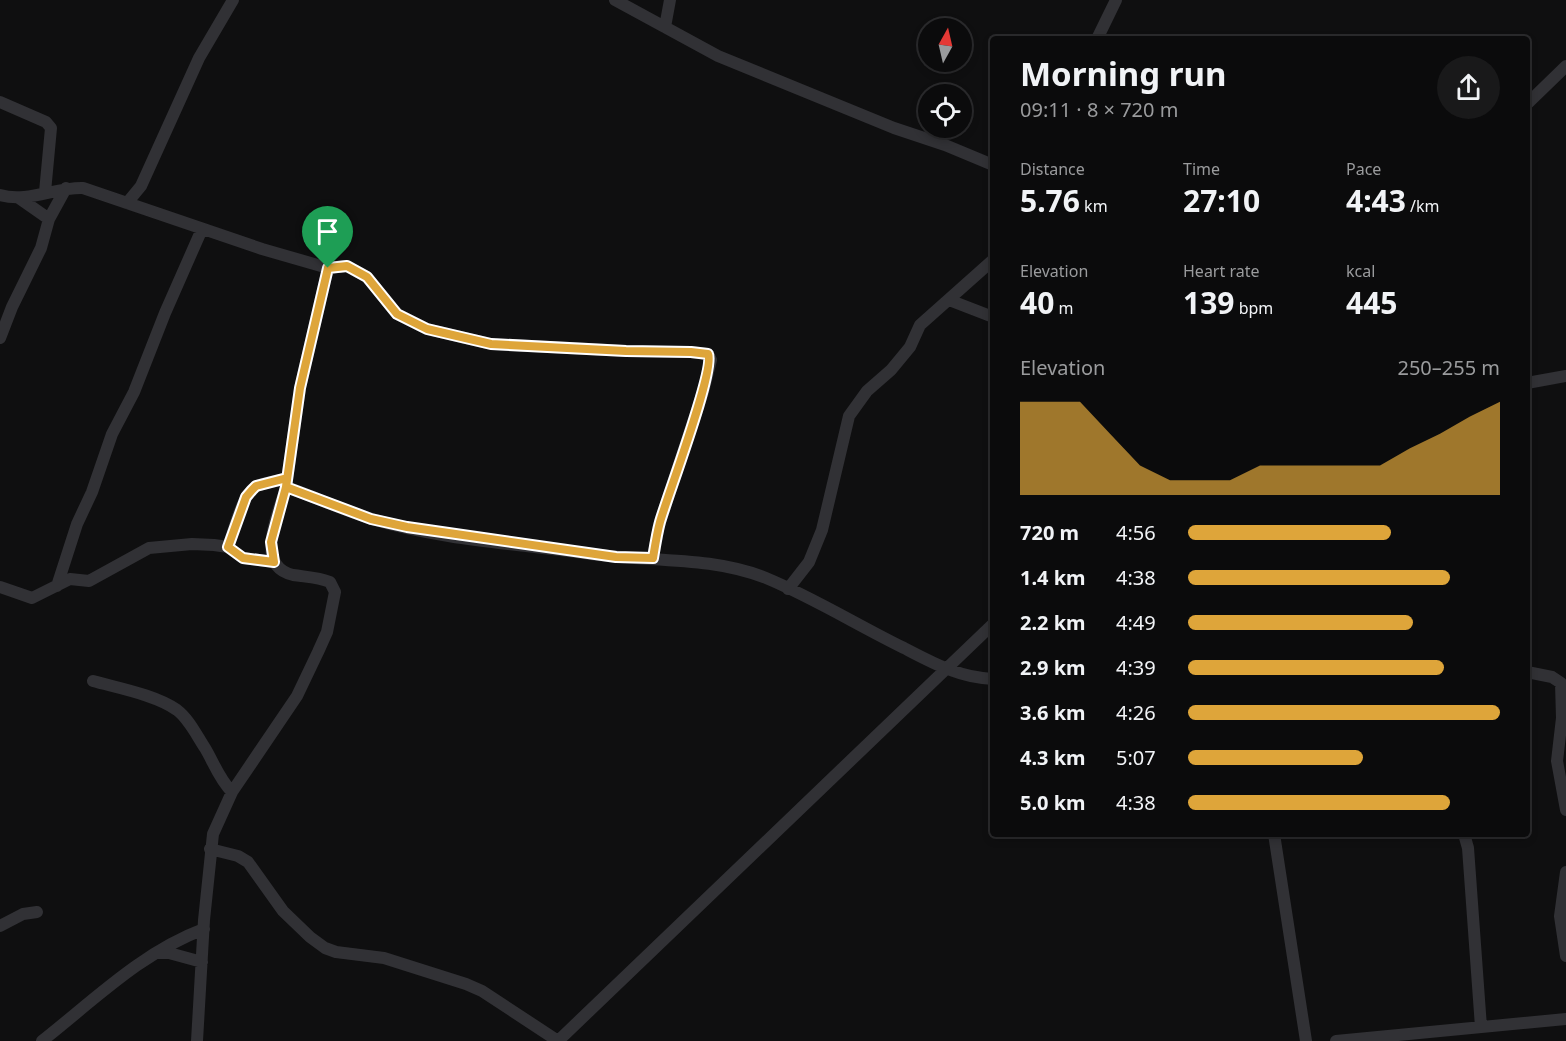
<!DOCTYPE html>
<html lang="en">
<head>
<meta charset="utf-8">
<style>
  :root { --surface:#0b0b0c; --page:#19191a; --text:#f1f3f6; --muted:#9a9b9d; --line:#2b2b2d; --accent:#dea53a }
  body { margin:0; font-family:"Noto Sans",sans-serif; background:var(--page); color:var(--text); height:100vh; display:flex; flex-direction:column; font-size:22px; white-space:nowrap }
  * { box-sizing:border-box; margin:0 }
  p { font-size:20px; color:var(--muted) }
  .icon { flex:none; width:33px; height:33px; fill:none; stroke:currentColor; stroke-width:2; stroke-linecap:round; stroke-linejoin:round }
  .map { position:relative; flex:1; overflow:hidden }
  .panel { position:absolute; left:990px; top:36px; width:540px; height:801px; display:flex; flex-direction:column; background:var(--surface); border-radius:6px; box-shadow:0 3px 9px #0003,0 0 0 2px var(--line) }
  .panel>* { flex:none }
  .needle { width:39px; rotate:8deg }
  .buttons { position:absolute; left:918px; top:18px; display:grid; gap:12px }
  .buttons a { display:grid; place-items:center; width:54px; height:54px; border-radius:50%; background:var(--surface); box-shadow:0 3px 9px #0003,0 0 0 2px var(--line); font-size:30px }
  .pin { position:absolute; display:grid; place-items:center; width:51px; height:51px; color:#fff; margin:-62px -26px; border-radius:50% 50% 50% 0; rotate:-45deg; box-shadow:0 0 6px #0007 }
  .pin .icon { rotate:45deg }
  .round { display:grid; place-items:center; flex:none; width:63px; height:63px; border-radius:32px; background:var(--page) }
  .summary { display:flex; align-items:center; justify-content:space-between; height:102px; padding:0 30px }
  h1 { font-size:33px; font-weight:700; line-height:45px }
  .metrics { display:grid; grid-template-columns:repeat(3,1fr); gap:9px; height:102px; padding:6px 30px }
  .metrics div { display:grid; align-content:center }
  .metrics b { font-size:30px; font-weight:700 }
  .metrics small { font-size:16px; font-weight:400 }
  .metrics p { font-size:16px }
  .chart { height:168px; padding:12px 30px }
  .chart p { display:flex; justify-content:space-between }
  .chart svg { width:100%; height:108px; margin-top:6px; fill:var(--accent); opacity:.7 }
  ul { padding:0 30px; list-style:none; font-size:20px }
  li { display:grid; grid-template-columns:96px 72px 1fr; align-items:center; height:45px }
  li i { height:15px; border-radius:8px; background:var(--accent) }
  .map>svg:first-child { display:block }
</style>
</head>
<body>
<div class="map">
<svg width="1566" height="1041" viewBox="0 0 1566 1041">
  <rect width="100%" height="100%" fill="#0f0f10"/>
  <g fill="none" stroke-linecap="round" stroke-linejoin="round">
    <path stroke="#313135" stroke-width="12" d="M615,0L718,56L894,128L945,145L993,165
      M665,27L670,0
      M1097,39L1116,0
      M0,102L46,122L51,128L45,192
      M1527,104L1566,66
      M0,195C27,203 56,187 83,188L262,249L328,268L347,266L367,277L397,314L427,329L491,344L626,351L691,352L708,354L711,360L703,392L659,525L653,558
      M19,198L49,219
      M127,203L141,186L199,58L233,0
      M949,300L993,317
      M0,338L12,307L41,248L49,219L66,188
      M1527,383L1566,376
      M286,487L300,388L328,268
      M228,547C234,531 242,495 255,487C264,482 278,481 287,479
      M57,586L77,524L92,492L112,434L134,392L165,313L202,229
      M0,587L32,598L70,579L89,581L149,548L192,544L214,545L228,547L243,558L274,562
      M788,589L809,562L822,530L849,416L867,391L891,370L910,347L920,325L993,260
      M1527,672L1552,677L1561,683L1562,718L1557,761L1566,810
      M93,681C118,688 156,695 177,710C189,719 197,736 205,748C214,763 219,779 232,792
      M1274,834L1306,1041
      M1464,834L1468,848L1481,1027
      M210,849L238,856L248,862L283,911L310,937L325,948L336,952L384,958L466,984L482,991L558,1041
      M1566,872L1560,916L1566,956
      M0,926L23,914L37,912
      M156,953H169L202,962
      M42,1041C93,1001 142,952 204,929
      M197,1041L204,920L213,834L232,792L297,696L318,652L327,632L335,592L330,582C318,577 306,577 293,575C253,566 279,512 286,487C315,497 343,510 372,519C441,540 520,544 591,554C649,562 711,556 766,578C812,597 859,626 904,648C933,663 960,678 993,679
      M558,1041L993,624
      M1336,1041L1566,1019"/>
  </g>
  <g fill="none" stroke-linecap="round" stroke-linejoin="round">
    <defs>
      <path id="route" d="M328,268L300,388L286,487L271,542L274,562L243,558L228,547L246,497L252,490L256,486L287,478L286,487L371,519L407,527L616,557L653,558C655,546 657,533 660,522C667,497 716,368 708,354L691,352L626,351L491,344L427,329L397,314L367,277L347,266L328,268"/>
    </defs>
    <use href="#route" stroke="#fff" stroke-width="12"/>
    <use href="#route" stroke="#dea53a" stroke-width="8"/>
  </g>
</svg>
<div class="buttons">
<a><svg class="needle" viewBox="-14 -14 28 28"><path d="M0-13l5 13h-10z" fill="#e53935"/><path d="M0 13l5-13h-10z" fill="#9a9b9d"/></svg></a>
<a><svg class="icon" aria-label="locate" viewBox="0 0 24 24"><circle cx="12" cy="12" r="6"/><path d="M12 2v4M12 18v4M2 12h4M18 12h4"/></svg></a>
</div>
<div class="pin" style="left:328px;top:268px;background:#1e9e55"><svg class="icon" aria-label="arrive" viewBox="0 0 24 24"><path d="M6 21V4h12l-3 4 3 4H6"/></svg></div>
<section class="panel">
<div class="summary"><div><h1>Morning run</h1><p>09:11 · 8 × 720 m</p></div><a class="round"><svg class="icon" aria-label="share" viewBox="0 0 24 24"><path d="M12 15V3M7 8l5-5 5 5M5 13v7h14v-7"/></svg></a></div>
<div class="metrics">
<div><p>Distance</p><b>5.76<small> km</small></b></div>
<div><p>Time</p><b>27:10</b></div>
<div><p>Pace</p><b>4:43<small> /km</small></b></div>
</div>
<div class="metrics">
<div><p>Elevation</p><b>40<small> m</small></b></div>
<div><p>Heart rate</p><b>139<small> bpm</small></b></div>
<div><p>kcal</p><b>445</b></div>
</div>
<div class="chart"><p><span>Elevation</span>250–255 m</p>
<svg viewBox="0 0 160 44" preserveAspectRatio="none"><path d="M0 44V6L10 6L20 6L30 19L40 32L50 38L60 38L70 38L80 32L90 32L100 32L110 32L120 32L130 25L140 19L150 12L160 6V44z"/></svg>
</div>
<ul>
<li><b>720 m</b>4:56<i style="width:65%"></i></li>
<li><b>1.4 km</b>4:38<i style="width:84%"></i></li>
<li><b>2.2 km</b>4:49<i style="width:72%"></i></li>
<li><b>2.9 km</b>4:39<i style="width:82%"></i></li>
<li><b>3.6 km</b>4:26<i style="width:100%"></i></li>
<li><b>4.3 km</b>5:07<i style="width:56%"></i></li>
<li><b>5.0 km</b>4:38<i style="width:84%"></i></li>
</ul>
</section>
</div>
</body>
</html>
